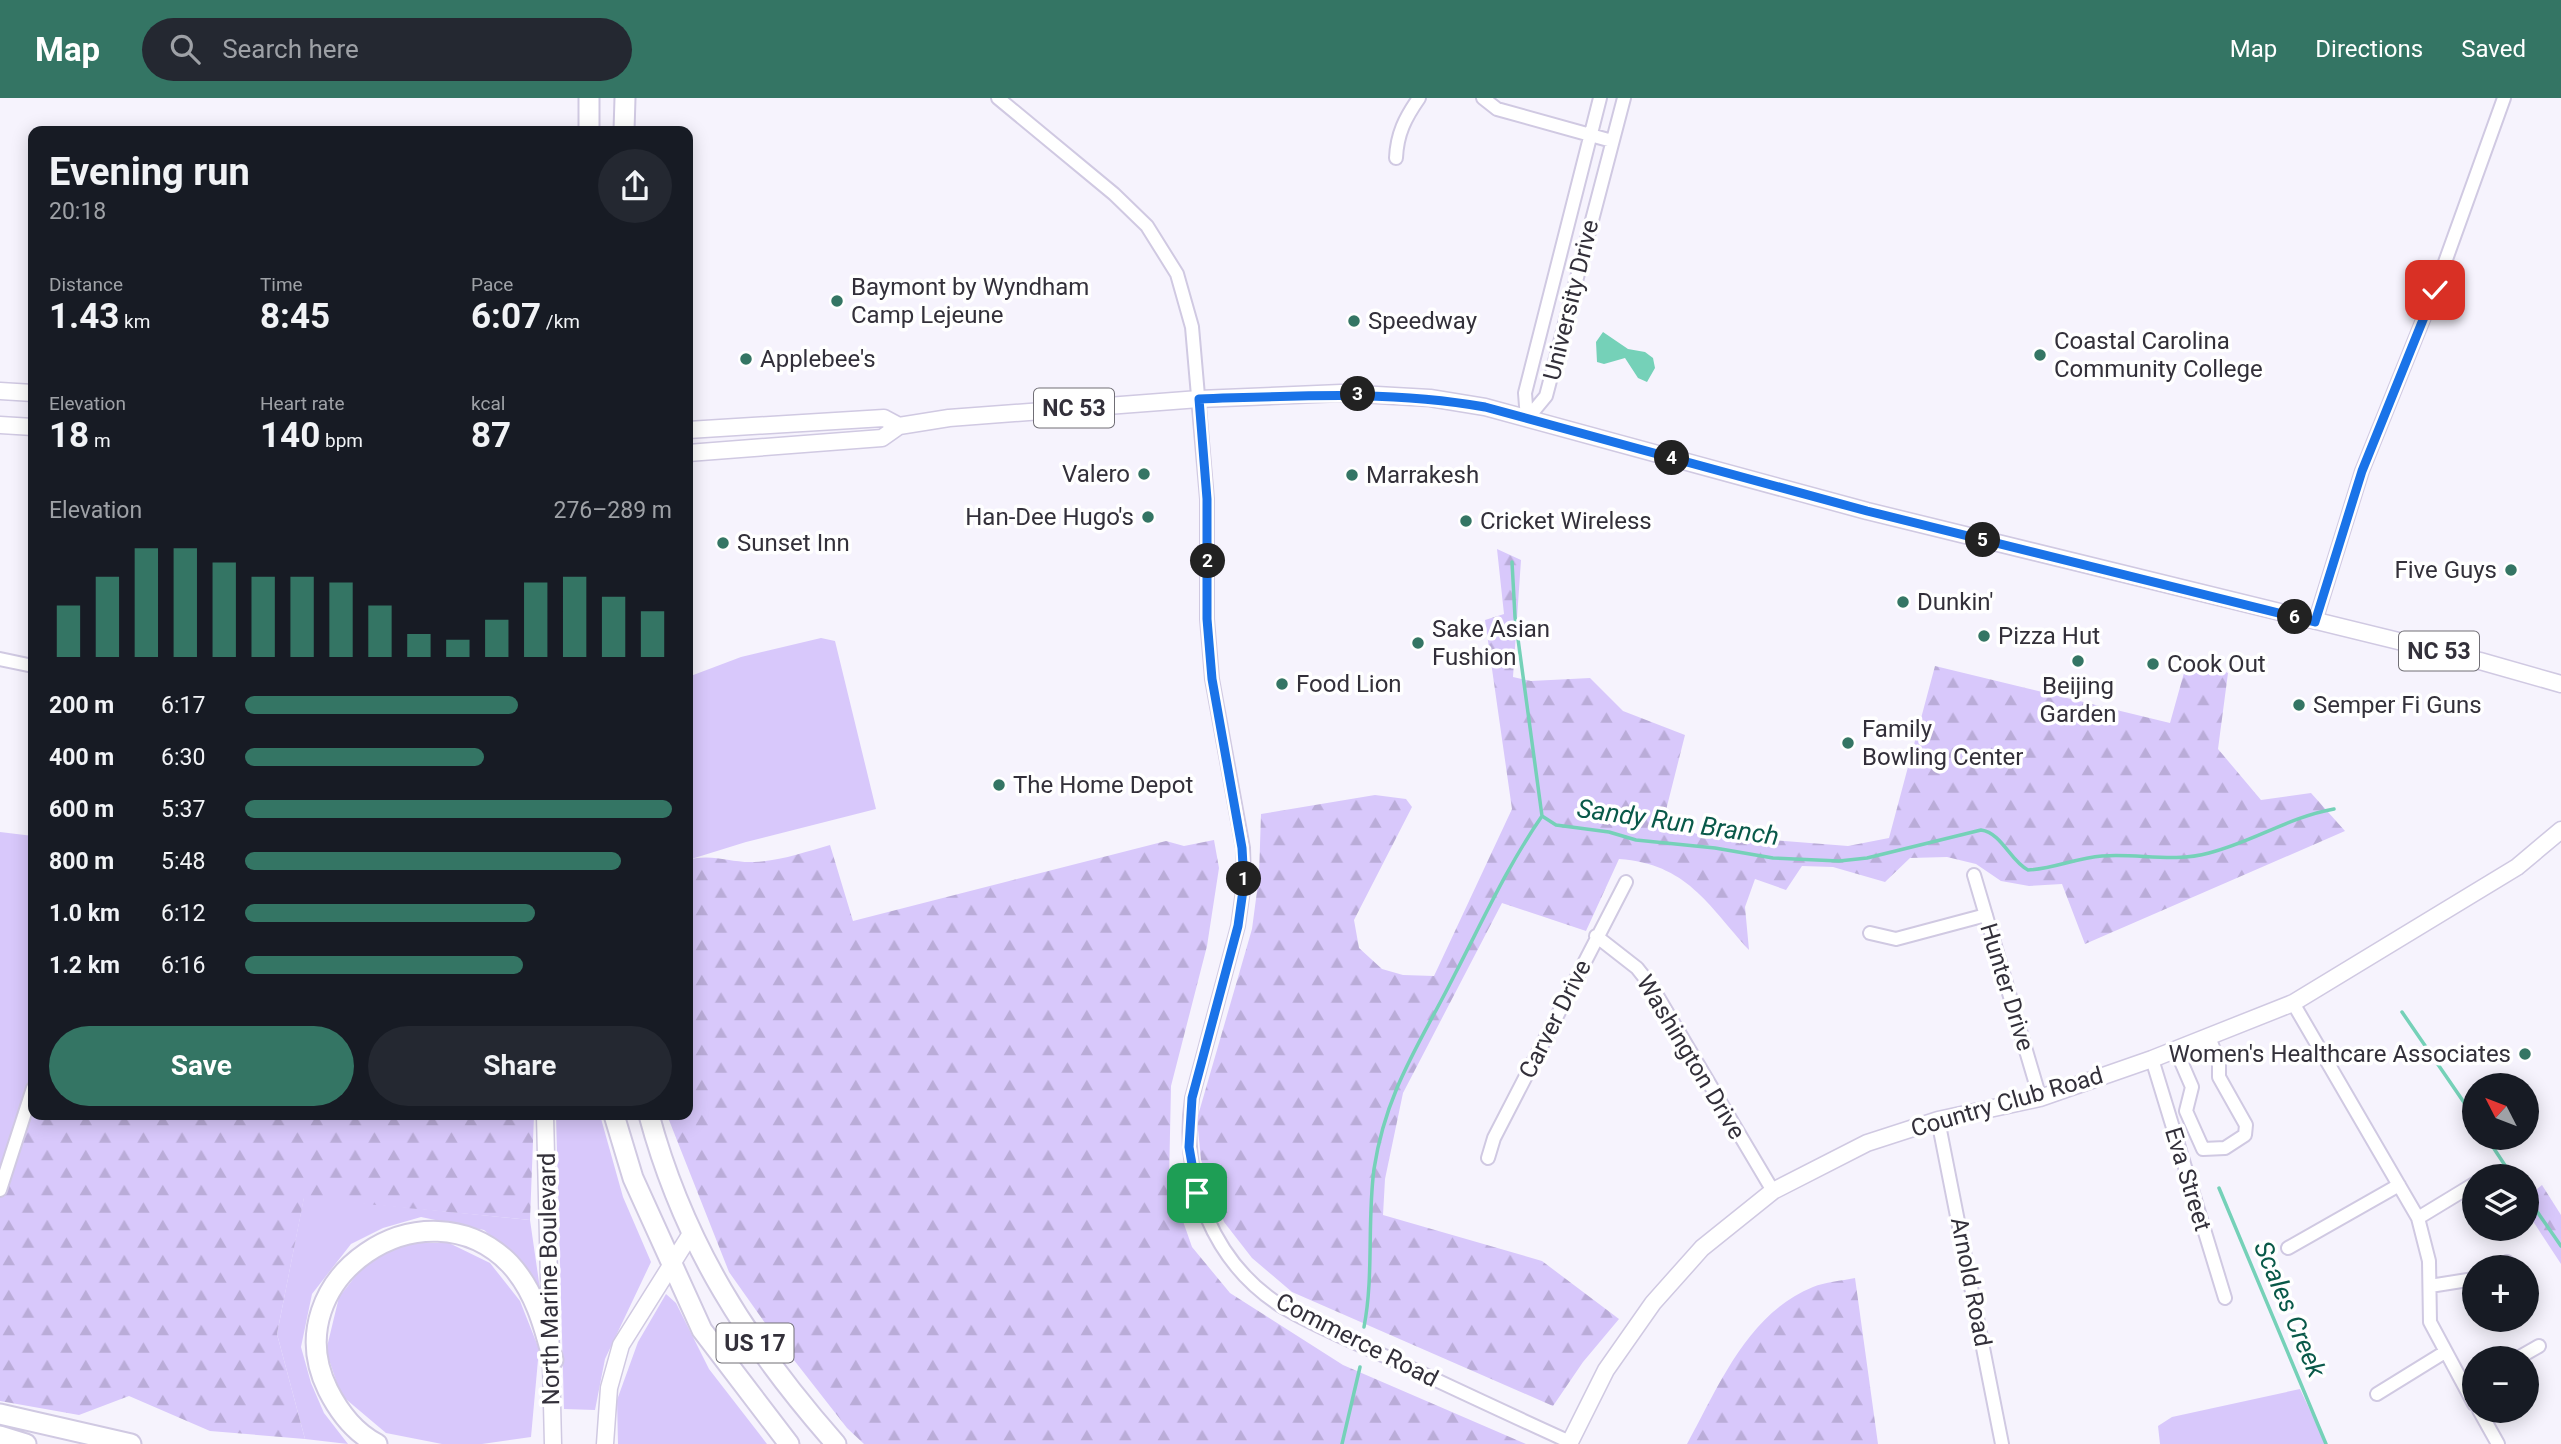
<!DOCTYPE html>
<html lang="en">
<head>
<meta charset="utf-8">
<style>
  :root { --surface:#171b24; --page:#242831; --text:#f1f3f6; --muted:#9ea1a6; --accent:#347564 }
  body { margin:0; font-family:Roboto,sans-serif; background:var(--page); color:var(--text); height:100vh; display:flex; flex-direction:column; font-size:26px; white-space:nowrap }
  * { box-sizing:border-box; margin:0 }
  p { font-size:23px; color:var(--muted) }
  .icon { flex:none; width:38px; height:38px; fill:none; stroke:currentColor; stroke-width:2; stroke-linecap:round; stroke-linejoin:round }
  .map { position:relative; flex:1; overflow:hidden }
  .drawer { position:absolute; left:28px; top:28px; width:665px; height:994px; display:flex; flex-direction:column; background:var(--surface); border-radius:14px; box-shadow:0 4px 18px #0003 }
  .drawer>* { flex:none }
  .needle { width:46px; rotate:312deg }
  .fabs { position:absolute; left:2462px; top:975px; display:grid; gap:14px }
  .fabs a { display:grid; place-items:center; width:77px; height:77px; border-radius:50%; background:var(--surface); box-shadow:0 4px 18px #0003; font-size:35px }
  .pin { position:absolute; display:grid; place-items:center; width:60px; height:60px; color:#fff; margin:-30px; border-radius:14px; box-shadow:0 4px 10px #0006 }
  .km { position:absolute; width:35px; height:35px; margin:-18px; border-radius:50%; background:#222; color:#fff; font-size:19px; line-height:35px; text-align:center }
  .round { display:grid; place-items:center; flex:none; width:74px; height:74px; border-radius:37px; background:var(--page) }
  .headline { display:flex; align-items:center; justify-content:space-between; height:119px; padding:0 21px }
  h1 { font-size:38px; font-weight:700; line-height:52px }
  .metrics { display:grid; grid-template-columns:repeat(3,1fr); gap:10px; height:119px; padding:7px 21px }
  .metrics div { display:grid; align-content:center }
  .metrics b { font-size:35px; font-weight:700 }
  .metrics small { font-size:19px; font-weight:400 }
  .metrics p { font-size:19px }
  .chart { height:196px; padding:14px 21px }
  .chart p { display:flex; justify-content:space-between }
  .chart svg { width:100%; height:126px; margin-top:7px; stroke:var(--accent); stroke-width:6 }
  .primary-button { display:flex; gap:14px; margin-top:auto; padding:14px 21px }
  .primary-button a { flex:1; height:80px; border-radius:42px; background:var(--accent); color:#fff; font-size:28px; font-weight:700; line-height:80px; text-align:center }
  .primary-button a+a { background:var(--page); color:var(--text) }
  ul { padding:0 21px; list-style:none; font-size:23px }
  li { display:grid; grid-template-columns:112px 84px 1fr; align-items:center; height:52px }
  li i { height:18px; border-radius:9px; background:var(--accent) }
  header { display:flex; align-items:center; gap:42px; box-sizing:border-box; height:98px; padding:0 35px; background:var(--accent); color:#fff }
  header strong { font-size:33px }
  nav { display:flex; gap:38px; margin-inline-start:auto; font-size:24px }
  .search { width:490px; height:63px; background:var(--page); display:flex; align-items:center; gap:18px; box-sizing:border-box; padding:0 24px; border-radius:38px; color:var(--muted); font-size:26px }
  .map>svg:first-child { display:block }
</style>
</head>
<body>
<header>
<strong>Map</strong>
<div class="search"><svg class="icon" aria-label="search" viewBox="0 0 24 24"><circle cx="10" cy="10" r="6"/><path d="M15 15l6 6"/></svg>Search here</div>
<nav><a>Map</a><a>Directions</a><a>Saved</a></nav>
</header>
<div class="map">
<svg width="2561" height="1346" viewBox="0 0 2561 1346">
  <defs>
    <pattern id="forest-firs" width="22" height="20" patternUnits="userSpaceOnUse" patternTransform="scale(1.75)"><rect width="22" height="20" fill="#d8c8fb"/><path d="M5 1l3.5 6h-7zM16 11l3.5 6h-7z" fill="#baacd8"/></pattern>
  </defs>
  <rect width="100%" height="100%" fill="#f6f3fd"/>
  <path fill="#d8c8fb" d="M821,540L835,543L876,711L746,744L688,762V579L741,559Z
    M0,734L33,738V990L0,1092Z
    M556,1017H600L623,1099L651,1164L605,1261L595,1312L564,1311Z
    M304,1099L530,1122L540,1191L512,1156L484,1132L421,1119L383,1130L351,1146L312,1196L301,1249L311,1285L324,1315L348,1346L305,1341L277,1236Z
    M411,1145H449L490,1165L520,1203L539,1251L531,1339L482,1346H442L386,1335L341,1297L326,1253L339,1199L373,1156Z
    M666,1196L676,1205L709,1271L767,1346H618L617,1302L638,1244Z
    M2300,1291L2326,1346H2160L2158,1328L2172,1319Z"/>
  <path fill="url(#forest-firs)" d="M1497,451L1521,462L1513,579L1531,583L1590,580L1623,613L1685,637L1663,724L1697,736L1848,748L1889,740L1935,568L2170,625L2189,557L2228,575L2218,651L2261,702L2311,695L2345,733L2085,846L2062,786L2029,788L2001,783L1976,766L1947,759L1910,760L1885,784L1833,769L1802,768L1786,792L1755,781L1745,809L1749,852C1707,806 1687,766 1619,761L1586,833L1502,805L1403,995L1385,1081L1383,1117L1542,1163L1619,1221L1583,1264L1553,1308L1292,1194L1252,1160L1224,1124L1201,1062L1197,1021L1252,831L1259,778L1261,716L1375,697L1406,701L1412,709L1354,822L1359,850L1382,871L1403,877L1434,878L1512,711L1485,522L1504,516Z
    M1214,742L1219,770L1207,848L1171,988L1169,1083L1192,1149L1230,1195L1343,1267L1526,1346H864L847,1330L765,1225L729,1174L667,1017H688V762C712,755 730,765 754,764C780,763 805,754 830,747L853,823L1166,743L1184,748Z
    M33,990V1017H534L530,1122L304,1100L277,1236L305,1341L210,1333L129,1298L79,1317L0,1303V1092Z
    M2542,1087L2561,1117V1166L2527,1114V1099Z
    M1855,1180L1878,1346H1687C1719,1288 1747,1216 1813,1189C1825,1184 1841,1183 1855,1180Z"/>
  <path fill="#75d1b8" d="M1603,234L1628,251L1645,254L1653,260L1655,270L1647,284L1638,280L1625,260L1604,266L1597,264L1596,244Z"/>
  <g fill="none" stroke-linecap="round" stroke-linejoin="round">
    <path stroke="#75d1b8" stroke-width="3.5" d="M1512,464L1515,519L1542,718
      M1542,718L1556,727L1609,734L1636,742L1715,750L1773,760L1839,763L1867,760L1981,732C2002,735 2010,763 2028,772C2053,771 2076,760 2102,758C2137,755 2174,765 2209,755C2253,744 2289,719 2334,711
      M2402,914L2474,1019
      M2487,1040L2512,1078
      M2219,1090L2326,1346
      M2527,1099L2561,1148
      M1364,1229C1374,1177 1367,1124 1374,1071C1386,992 1421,944 1455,876C1483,822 1508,767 1542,718
      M1342,1346L1360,1269"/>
    <defs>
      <path id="minor" d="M998,0L1114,96L1147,128L1177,176L1192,229L1207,401V521L1212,581L1243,750L1244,785L1238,828L1192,1000C1180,1082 1213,1167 1286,1211C1319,1230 1356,1245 1391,1261C1451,1289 1510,1317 1570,1344
        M1483,0L1497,11L1612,43
        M1396,60C1397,36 1405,20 1419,0
        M1527,321L1546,298L1624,0
        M1527,321L1525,295L1600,0
        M2315,524L2362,373L2435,192L2504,0
        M0,561L33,568
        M1974,777L2040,1000
        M1870,835L1896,841L1986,817
        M1596,838L1637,870L1652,889L1773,1093
        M2293,905L2418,1120L2429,1163L2430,1224L2474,1306
        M2176,952L2192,989L2186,1013L2203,1051L2225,1050L2245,1037L2246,1027L2219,979V965L2209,939
        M2152,961L2225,1200
        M1938,1022L2002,1346
        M1488,1060L1494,1040L1626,784
        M0,1092L33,990
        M2418,1120L2474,1086
        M2288,1150L2399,1087
        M2498,1169L2507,1164
        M2430,1188L2474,1181
        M2518,1260L2539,1248
        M2377,1296L2445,1254
        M2479,1312L2498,1346"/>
      <path id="major" d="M0,293L33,295
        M0,327L33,329
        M688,332L884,320L899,328
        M688,355L882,340L899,328L949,320L1199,301L1341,295L1430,300L1485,309L1867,413L2480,563L2561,586
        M545,1017L553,1346
        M605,1346L609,1290L621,1247L692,1134
        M1569,1346L1606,1272L1653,1205L1702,1150L1773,1093L1867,1045L1938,1022L2040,1000L2152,961L2293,905L2517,769L2561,732"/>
      <path id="highway" d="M589,33V0
        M624,33L625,0
        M614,1017L633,1080L702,1232L789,1346
        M649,1017C684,1147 748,1246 836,1346
        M0,1316L131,1346
        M0,1338L26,1346
        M377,1346C354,1334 339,1314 328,1292C273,1181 425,1079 510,1166C535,1193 544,1228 553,1262"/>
    </defs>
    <use href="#minor" stroke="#d0c9e2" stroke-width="16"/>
    <use href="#major" stroke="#d0c9e2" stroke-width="19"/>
    <use href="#highway" stroke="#d0c9e2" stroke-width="23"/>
    <use href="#minor" stroke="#fff" stroke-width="12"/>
    <use href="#major" stroke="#fff" stroke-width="16"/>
    <use href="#highway" stroke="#fff" stroke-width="19"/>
  </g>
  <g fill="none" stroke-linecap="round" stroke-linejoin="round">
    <defs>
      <path id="route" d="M1197,1095L1189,1049L1192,1000L1238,828L1244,785L1242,750L1212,581L1207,521V401L1199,301C1296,298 1390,292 1485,309L1867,413L2315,524L2362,373L2435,192"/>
    </defs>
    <use href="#route" stroke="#fff" stroke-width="14"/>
    <use href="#route" stroke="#1a73e8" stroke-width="9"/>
  </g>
  <g fill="#347564" stroke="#fff" stroke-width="2.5">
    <circle cx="837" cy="203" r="7"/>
    <circle cx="1354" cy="223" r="7"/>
    <circle cx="2040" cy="257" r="7"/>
    <circle cx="746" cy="261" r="7"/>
    <circle cx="1144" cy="376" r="7"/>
    <circle cx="1352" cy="377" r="7"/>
    <circle cx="1148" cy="419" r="7"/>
    <circle cx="1466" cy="423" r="7"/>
    <circle cx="723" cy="445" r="7"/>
    <circle cx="2511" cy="472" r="7"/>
    <circle cx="1903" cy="504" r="7"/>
    <circle cx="1984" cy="538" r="7"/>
    <circle cx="1418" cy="545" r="7"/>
    <circle cx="2078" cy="563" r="7"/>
    <circle cx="2153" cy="566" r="7"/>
    <circle cx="1282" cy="586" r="7"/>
    <circle cx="2299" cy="607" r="7"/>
    <circle cx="1848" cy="645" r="7"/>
    <circle cx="999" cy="687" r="7"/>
    <circle cx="2525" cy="956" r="7"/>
  </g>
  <g text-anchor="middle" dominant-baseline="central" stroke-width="7" stroke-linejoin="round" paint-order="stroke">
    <g fill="#fff" stroke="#706e75" stroke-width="2">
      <rect x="1034" y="290.5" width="80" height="39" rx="5"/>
      <rect x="2399" y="533.5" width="80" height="39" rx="5"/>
      <rect x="716.5" y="1225.5" width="77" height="39" rx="5"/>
    </g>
    <g font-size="23" font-weight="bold" fill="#33303a">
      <text x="1074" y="310">NC 53</text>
      <text x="2439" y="553">NC 53</text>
      <text x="755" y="1245">US 17</text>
    </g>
    <g font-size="24" fill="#33303a" stroke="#fff" text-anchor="start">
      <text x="851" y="189">Baymont by Wyndham<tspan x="851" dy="28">Camp Lejeune</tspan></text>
      <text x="1368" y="223">Speedway</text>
      <text x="2054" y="243">Coastal Carolina<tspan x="2054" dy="28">Community College</tspan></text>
      <text x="760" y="261">Applebee's</text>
      <text x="1130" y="376" text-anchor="end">Valero</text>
      <text x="1366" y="377">Marrakesh</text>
      <text x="1134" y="419" text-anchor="end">Han-Dee Hugo's</text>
      <text x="1480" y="423">Cricket Wireless</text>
      <text x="737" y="445">Sunset Inn</text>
      <text x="2497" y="472" text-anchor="end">Five Guys</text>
      <text x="1917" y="504">Dunkin'</text>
      <text x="1432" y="531">Sake Asian<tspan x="1432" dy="28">Fushion</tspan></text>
      <text x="1998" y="538">Pizza Hut</text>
      <text x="2167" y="566">Cook Out</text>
      <text x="1296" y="586">Food Lion</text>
      <text x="2078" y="588" text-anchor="middle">Beijing<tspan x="2078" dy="28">Garden</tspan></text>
      <text x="2313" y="607">Semper Fi Guns</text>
      <text x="1862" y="631">Family<tspan x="1862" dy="28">Bowling Center</tspan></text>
      <text x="1013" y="687">The Home Depot</text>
      <text x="2511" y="956" text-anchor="end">Women's Healthcare Associates</text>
    </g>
    <g font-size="24" fill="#33303a" stroke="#fff">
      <text transform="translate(1571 202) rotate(-76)">University Drive</text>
      <text transform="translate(2007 889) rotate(73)">Hunter Drive</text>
      <text transform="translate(1555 921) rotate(-63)">Carver Drive</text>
      <text transform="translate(1691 959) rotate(59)">Washington Drive</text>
      <text transform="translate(2007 1004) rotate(-16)">Country Club Road</text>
      <text transform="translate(2188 1081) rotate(73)">Eva Street</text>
      <text transform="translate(549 1181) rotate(-91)">North Marine Boulevard</text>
      <text transform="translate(1971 1184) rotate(79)">Arnold Road</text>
      <text transform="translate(1357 1242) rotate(27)">Commerce Road</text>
    </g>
    <g font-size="26" font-style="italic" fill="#095949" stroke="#fff">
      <text transform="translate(1678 724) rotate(8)">Sandy Run Branch</text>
      <text transform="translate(2290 1211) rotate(67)">Scales Creek</text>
    </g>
  </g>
</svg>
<div class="fabs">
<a><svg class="needle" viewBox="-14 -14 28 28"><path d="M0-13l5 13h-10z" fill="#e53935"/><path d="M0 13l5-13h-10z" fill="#9ea1a6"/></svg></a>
<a><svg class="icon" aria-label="layers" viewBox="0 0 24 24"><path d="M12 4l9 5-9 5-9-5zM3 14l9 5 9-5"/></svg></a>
<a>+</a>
<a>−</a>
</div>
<div class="pin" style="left:1197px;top:1095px;background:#1e9e55"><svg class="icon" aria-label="arrive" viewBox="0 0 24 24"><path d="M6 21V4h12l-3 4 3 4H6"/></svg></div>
<div class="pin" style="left:2435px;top:192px;background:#d93025"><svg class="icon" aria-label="check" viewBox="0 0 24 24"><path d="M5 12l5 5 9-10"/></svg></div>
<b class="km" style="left:1244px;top:781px">1</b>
<b class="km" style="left:1208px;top:463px">2</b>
<b class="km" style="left:1358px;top:296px">3</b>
<b class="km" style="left:1672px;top:360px">4</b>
<b class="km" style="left:1983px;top:442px">5</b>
<b class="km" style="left:2295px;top:519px">6</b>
<section class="drawer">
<div class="headline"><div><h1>Evening run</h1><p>20:18</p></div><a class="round"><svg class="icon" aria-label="share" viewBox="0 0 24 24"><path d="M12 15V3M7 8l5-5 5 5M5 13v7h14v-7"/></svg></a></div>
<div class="metrics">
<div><p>Distance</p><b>1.43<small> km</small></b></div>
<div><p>Time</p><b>8:45</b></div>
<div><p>Pace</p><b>6:07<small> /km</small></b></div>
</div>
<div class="metrics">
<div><p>Elevation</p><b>18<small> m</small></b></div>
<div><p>Heart rate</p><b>140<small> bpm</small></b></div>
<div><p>kcal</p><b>87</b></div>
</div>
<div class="chart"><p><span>Elevation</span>276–289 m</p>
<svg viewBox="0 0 160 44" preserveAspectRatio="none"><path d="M5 44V26M15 44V16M25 44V6M35 44V6M45 44V11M55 44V16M65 44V16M75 44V18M85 44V26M95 44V36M105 44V38M115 44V31M125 44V18M135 44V16M145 44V23M155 44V28"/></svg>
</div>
<ul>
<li><b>200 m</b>6:17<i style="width:64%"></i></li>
<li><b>400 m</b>6:30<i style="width:56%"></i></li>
<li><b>600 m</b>5:37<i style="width:100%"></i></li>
<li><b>800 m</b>5:48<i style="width:88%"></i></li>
<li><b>1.0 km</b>6:12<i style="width:68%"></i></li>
<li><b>1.2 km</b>6:16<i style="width:65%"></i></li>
</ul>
<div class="primary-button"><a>Save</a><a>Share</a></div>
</section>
</div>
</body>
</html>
